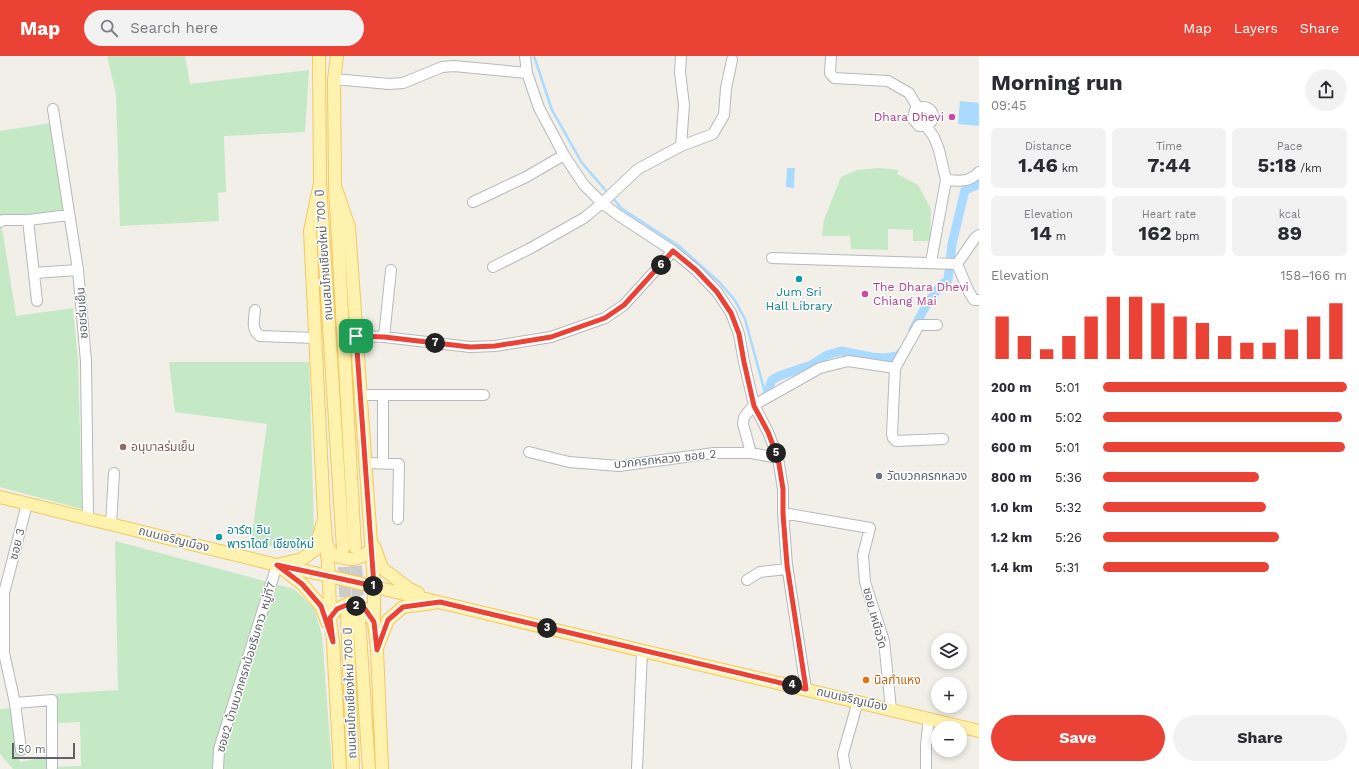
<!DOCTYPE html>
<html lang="en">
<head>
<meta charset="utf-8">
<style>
  :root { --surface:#fff; --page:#f2f2f3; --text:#2b2b33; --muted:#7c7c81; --accent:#ea4335 }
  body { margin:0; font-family:"Work Sans","Noto Sans Thai",sans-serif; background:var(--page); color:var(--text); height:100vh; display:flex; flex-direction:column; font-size:15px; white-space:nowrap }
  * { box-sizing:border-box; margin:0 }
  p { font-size:13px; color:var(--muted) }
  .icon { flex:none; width:22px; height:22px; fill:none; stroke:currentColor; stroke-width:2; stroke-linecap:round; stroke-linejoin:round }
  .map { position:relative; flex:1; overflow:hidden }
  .panel { display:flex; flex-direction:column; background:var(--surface); width:380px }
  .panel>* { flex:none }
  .controls { position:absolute; left:931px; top:577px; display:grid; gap:8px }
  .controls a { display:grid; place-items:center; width:36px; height:36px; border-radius:50%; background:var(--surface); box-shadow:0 2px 6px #0003; font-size:20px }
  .scale { position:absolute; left:12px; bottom:10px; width:63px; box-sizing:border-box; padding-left:4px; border:2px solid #5f6368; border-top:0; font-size:11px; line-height:14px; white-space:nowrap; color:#5f6368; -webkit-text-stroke:3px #fff; paint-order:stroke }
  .pin { position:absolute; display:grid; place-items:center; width:34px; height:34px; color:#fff; margin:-17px; border-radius:8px; box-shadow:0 2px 6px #0006 }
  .km { position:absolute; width:20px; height:20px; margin:-10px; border-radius:50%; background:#222; color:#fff; font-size:11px; line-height:20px; text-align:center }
  .round { display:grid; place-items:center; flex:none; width:42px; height:42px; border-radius:21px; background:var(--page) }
  .headline { display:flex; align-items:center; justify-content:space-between; height:68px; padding:0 12px }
  h1 { font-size:22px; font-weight:700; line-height:30px }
  .stats { display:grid; grid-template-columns:repeat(3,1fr); gap:6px; height:68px; padding:4px 12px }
  .stats div { display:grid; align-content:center; border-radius:6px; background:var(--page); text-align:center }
  .stats b { font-size:20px; font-weight:700 }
  .stats small { font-size:11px; font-weight:400 }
  .stats p { font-size:11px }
  .chart { height:112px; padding:8px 12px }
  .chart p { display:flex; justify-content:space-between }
  .chart svg { width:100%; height:72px; margin-top:4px; stroke:var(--accent); stroke-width:6 }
  .cta { display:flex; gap:8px; margin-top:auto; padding:8px 12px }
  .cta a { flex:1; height:46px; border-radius:24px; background:var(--accent); color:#fff; font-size:16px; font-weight:700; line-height:46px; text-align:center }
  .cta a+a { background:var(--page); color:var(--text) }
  ul { padding:0 12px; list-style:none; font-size:13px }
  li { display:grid; grid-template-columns:64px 48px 1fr; align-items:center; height:30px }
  li i { height:10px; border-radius:5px; background:var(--accent) }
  header { display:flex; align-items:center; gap:24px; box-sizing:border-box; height:56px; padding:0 20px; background:var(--accent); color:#fff }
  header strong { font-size:19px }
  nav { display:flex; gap:22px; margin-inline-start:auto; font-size:14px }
  .search { width:280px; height:36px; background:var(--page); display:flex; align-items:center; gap:10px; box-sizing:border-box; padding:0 14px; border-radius:22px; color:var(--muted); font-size:15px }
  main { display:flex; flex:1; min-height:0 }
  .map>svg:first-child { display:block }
</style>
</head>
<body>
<header>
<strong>Map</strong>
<div class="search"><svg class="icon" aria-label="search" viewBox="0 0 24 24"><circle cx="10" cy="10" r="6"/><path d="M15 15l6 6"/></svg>Search here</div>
<nav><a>Map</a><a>Layers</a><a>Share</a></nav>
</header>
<main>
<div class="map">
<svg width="979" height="713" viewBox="0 0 979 713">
  <rect width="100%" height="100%" fill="#f1efe8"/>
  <path fill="#c5e8c5" d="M107,0H185L190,28L309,14L305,76L224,80L226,136L218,137L219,165L120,170L116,38Z
    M51,67L64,155L28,160L2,159L0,160V75Z
    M879,112L899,114L897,118L918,129L931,153L930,185H913V174L888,173V194L851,193L850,180H822L824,164L841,121L857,114Z
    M2,172L16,260L73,252L78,306L82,453L0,431V173Z
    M169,306H309L314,472L310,489L296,494L251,486L267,368L175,356Z
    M115,485L294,533L314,552L322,579L332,713H13L0,698V653L13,652L20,706L47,701L48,711L81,710L80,666L58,667L56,638L118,634Z"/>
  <path fill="#aadaff" d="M960,45L979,47V70L958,68Z
    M787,112H795L794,132L786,131Z"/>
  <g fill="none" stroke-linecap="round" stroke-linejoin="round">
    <path stroke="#aadaff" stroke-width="2.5" d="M534,0L552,54L582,107L608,137
      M612,141L621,152L679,190L719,226L734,243L745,263L766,340"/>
    <path stroke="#aadaff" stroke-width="9" d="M913,274C920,260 935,232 948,224L952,188L965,134L979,128
      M766,341L772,324L779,320L811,309L827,299L841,295L872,301L884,302L898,300L905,293"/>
    <path stroke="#ccccc8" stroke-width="12" stroke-dasharray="12 6" stroke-linecap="butt" d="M355,492L359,560
      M343,493L346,557"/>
    <defs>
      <path id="minor" d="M525,0L527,17L539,52L564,99L584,129L602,147L618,159L673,195L696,214L717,236L731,257L739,278L744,306L754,349L768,376L778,402L783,433V457L787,509L806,633
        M681,0L680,16L684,49L681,90
        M831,0L830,17L834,22L888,25L909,37L918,52
        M334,23L389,28L403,27L442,11L454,10L527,17
        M53,53L78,214L86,305L88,462
        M926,70L931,66C936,57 930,50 920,51L915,54L913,63L919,70H926L934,81L939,94L946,124L931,206
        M946,124C960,125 968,127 979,116
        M473,146L526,121L564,99
        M28,164L37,245
        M0,166L3,164H28L69,159
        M772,202L957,208
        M957,208L969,236L974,244H979
        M957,208L975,182L979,179
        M493,211L529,193L584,162L602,147L638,113L681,90L713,78L724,59L726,32L732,4
        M34,217L78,214
        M255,254C254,264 251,274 260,280L315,282
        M937,269H919L895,312L892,378L893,382L896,385L943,383
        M356,280L384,281L470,291L495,290L551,281L605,262L624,249L673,195
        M384,281L391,214
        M361,339H383
        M529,396L569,406L619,410L714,397H751L778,402
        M751,397L743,368L744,361L754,349L820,312L848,305L895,312
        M366,407L399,408L398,463
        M383,407V339H484
        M783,457L870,472L863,499L865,526L884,585L891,653
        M111,468L114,417
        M747,524L760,516L787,513
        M15,647L52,644V711
        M21,694L15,647L4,597V537L27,448
        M218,713L219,693L277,509
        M637,713L642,595
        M846,713L845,712L843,698L858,645
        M926,713V689L929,662"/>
      <path id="major" d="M319,0L320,127L343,493
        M337,0L334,23L335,130L355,491
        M320,127L310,175L324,459L329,520L330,562L333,586L340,713
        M335,130L349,171L374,530V566L377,594L382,713
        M0,441L277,509L329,520L979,675
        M326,488L333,499C350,504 356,506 371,494
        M374,490L382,512L408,532L418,537
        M281,508L302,503L316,493L322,469
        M280,511L302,528L321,550L327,566
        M347,560L353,713
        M330,562L337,553L349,547L365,553L374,566
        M359,562L369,713
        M377,592L388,564L403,551L433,547"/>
    </defs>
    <use href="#minor" stroke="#b5b8bc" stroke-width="12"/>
    <use href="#major" stroke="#f2c960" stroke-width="14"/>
    <use href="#minor" stroke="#fff" stroke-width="10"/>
    <use href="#major" stroke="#fff2af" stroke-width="12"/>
  </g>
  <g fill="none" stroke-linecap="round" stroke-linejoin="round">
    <defs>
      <path id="route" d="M673,195L696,214L717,236L731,257L739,278L744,306L754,350L768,376L778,402L783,433V458L787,509L806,633L440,546L403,551L388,564L377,594L374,566L365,553L349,548L337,553L330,562L333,586L321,550L302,528L277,509L374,530L356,280L384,281L470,291L495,290L551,281L605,262L624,249Z"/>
    </defs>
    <use href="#route" stroke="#fff" stroke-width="8"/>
    <use href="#route" stroke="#ea4335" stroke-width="5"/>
  </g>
  <g fill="#d1479c" stroke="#fff" stroke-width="1.5">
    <circle cx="952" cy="61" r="4"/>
    <circle cx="865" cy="238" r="4"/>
  </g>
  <g fill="#0f9aa8" stroke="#fff" stroke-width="1.5">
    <circle cx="799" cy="223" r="4"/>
    <circle cx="219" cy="481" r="4"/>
  </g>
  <circle fill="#8d6e63" stroke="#fff" stroke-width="1.5" cx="123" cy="391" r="4"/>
  <circle fill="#6b7280" stroke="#fff" stroke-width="1.5" cx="879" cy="420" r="4"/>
  <circle fill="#e8710a" stroke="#fff" stroke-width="1.5" cx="866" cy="624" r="4"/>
  <g text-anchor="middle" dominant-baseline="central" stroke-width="3" stroke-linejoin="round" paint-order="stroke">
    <g font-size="12" fill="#b23c85" stroke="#fff" text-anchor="end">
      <text x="944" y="61">Dhara Dhevi</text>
      <text x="873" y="231" text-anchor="start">The Dhara Dhevi<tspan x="873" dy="14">Chiang Mai</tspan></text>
    </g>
    <g font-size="12" fill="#5f6368" stroke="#fff">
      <text transform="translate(324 199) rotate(-94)">ถนนสมโภชเชียงใหม่ 700 ปี</text>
      <text transform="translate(82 257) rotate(-94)">ซอยร่มเย็น</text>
      <text transform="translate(665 403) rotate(-6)">บวกครกหลวง ซอย 2</text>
      <text transform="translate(174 483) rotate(14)">ถนนเจริญเมือง</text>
      <text transform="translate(17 488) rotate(-76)">ซอย 3</text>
      <text transform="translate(875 562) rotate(75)">ซอย เหนือวัด</text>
      <text transform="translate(246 611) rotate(-73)">ซอย2 บ้านบวกครกน้อยริมคาว หมู่ที7</text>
      <text transform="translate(350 637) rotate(-92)">ถนนสมโภชเชียงใหม่ 700 ปี</text>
      <text transform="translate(852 643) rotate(13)">ถนนเจริญเมือง</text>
    </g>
    <g font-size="12" fill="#0d838f" stroke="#fff">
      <text x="799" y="236">Jum Sri<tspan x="799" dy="14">Hall Library</tspan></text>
      <text x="227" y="474" text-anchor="start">อาร์ต อิน<tspan x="227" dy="14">พาราไดซ์ เชียงใหม่</tspan></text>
    </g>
    <g font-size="12" fill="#785e54" stroke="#fff" text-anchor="start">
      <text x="131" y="391">อนุบาลร่มเย็น</text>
    </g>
    <g font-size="12" fill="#5b616d" stroke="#fff" text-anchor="start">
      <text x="887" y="420">วัดบวกครกหลวง</text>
    </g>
    <g font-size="12" fill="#c56008" stroke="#fff" text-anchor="start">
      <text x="874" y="624">นิลกําแหง</text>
    </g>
  </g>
</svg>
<div class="controls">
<a><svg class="icon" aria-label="layers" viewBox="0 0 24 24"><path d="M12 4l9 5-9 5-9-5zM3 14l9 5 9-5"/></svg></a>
<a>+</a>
<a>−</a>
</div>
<div class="scale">50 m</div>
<div class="pin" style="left:356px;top:280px;background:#1e9e55"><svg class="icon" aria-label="arrive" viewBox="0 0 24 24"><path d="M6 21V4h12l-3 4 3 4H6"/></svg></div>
<b class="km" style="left:373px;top:530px">1</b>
<b class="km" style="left:356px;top:550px">2</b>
<b class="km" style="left:547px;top:572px">3</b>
<b class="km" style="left:792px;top:629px">4</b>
<b class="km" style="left:776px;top:397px">5</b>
<b class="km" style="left:661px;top:209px">6</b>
<b class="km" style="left:435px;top:287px">7</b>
</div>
<section class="panel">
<div class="headline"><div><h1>Morning run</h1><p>09:45</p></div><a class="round"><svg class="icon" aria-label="share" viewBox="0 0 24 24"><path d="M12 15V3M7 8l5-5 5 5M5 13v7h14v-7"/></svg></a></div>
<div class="stats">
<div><p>Distance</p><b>1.46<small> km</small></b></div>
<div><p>Time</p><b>7:44</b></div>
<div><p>Pace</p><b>5:18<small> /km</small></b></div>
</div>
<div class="stats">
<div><p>Elevation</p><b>14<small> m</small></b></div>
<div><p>Heart rate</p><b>162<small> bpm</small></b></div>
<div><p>kcal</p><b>89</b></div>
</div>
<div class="chart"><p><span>Elevation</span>158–166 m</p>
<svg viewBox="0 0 160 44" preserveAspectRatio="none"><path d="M5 44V18M15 44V30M25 44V38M35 44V30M45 44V18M55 44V6M65 44V6M75 44V10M85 44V18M95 44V22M105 44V30M115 44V34M125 44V34M135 44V26M145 44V18M155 44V10"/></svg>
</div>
<ul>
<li><b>200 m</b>5:01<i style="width:100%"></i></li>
<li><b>400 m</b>5:02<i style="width:98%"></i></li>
<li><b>600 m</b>5:01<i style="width:99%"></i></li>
<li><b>800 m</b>5:36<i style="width:64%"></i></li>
<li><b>1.0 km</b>5:32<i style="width:67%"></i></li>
<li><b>1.2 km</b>5:26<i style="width:72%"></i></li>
<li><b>1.4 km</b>5:31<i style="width:68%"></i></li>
</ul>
<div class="cta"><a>Save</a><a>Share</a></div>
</section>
</main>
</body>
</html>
